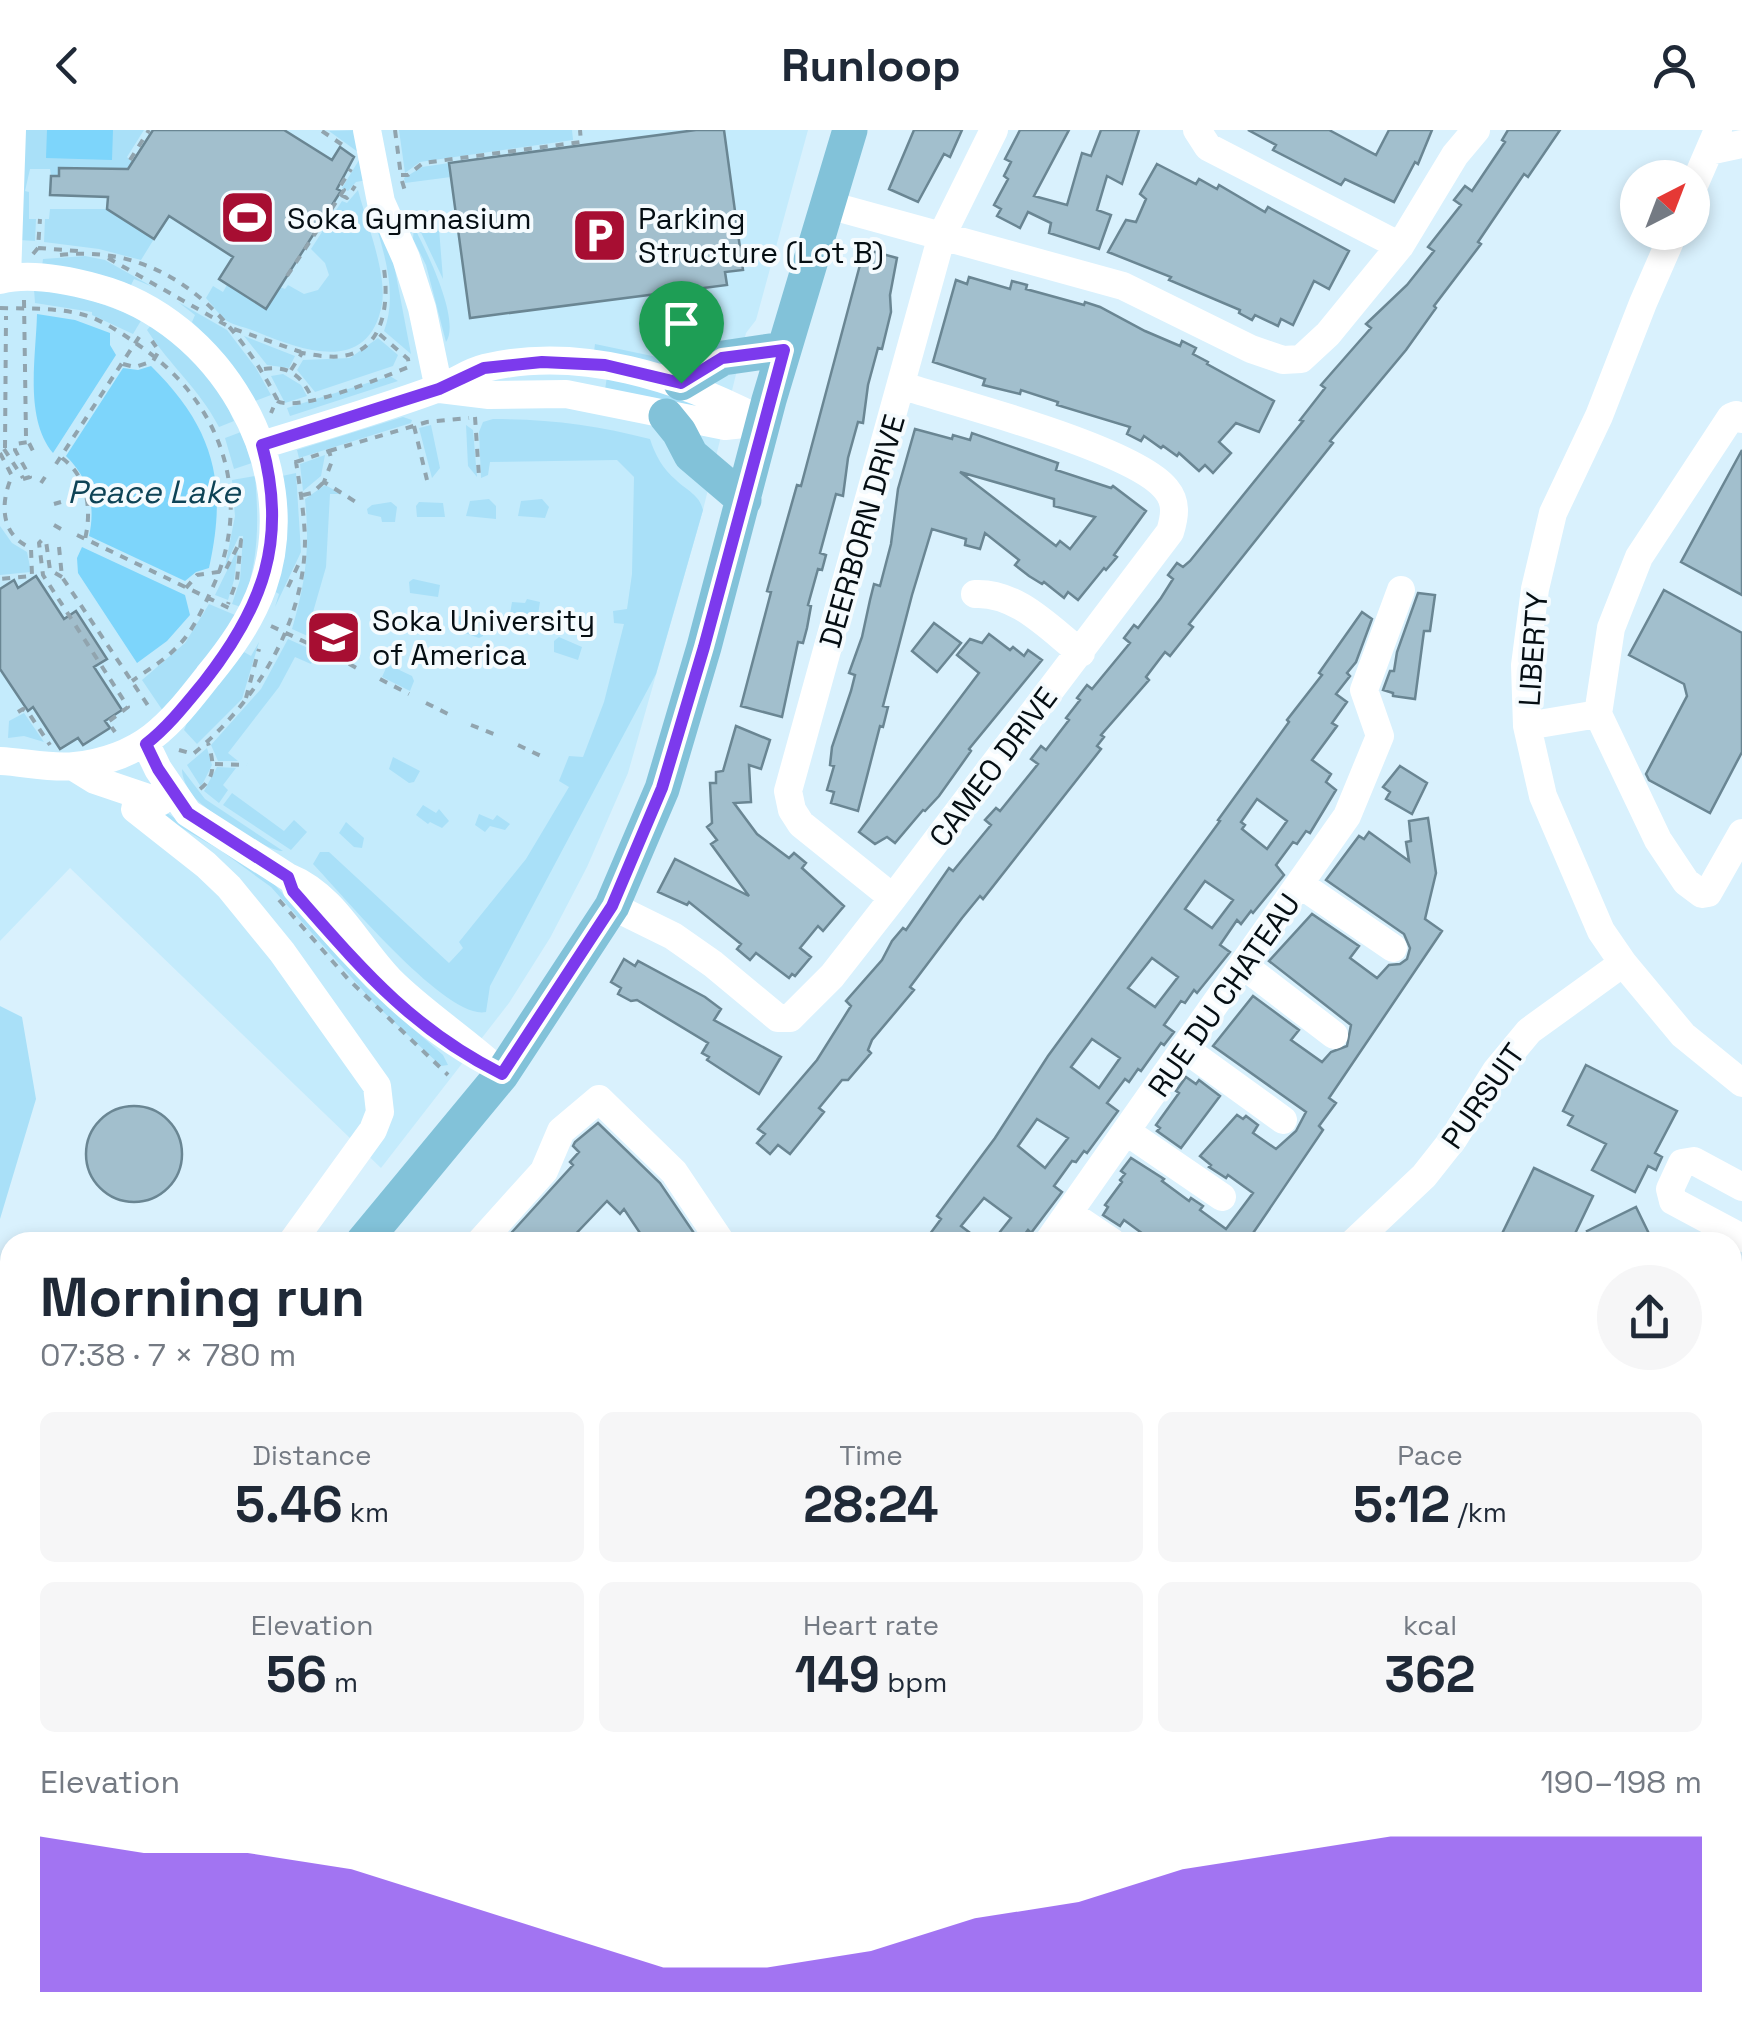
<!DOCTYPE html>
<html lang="en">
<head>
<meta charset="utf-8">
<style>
  :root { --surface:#fff; --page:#f6f6f7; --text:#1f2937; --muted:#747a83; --accent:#7c3aed }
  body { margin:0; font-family:"Space Grotesk",sans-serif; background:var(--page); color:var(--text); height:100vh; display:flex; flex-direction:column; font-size:38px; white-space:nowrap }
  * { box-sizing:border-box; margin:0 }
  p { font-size:32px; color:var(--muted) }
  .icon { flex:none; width:55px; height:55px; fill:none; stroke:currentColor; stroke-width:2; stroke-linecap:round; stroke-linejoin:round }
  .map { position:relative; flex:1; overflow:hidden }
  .side { position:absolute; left:0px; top:1102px; width:1742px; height:812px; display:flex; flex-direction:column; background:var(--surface); border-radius:30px 30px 0 0; box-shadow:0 5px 15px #0003 }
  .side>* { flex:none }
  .needle { width:65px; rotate:42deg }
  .controls { position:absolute; left:1620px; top:30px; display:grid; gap:20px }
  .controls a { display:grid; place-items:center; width:90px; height:90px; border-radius:50%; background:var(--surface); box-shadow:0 5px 15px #0003; font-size:50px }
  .pin { position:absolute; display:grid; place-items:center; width:85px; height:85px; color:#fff; margin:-102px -42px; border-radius:50% 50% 50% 0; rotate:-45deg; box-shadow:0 0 10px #0007 }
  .pin .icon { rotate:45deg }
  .round { display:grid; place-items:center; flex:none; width:105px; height:105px; border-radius:52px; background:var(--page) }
  .summary { display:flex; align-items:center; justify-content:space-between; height:170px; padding:0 40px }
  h1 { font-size:55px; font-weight:700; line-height:75px }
  .metrics { display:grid; grid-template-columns:repeat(3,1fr); gap:15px; height:170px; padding:10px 40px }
  .metrics div { display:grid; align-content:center; border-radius:15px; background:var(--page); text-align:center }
  .metrics b { font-size:50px; font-weight:700 }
  .metrics small { font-size:28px; font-weight:400 }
  .metrics p { font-size:28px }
  .chart { height:280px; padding:20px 40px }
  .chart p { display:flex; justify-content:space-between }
  .chart svg { width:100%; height:180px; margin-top:10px; fill:var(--accent); opacity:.7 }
  header { display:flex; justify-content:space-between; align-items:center; height:130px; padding:0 40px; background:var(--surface); font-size:45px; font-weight:700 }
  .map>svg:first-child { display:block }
</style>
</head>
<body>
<header><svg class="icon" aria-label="back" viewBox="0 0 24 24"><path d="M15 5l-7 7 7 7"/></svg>Runloop<svg class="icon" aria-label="person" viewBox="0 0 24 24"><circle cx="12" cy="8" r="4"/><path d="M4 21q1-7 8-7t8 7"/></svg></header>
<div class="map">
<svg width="1742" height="1913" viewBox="0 0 1742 1913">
  <rect width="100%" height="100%" fill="#d9f1fd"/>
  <path fill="#c4ebfc" d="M0,0H808L756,190L746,203L703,380L628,643L587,737L550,808L509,873L381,1038L70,738L0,811Z"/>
  <path fill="#a9e0f8" d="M22,0H144L127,27L132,32L128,39L59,38V46H51L50,39H30L25,61L29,62V89H36L35,111L19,110Z
    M360,0L367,50L356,52L348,61L342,58L362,25L329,1Z
    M399,0H572L573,10L420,32L405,43Z
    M449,33L451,47L405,53L404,48L422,37Z
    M358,60C366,91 387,143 382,174C369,245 303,221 257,202C248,198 236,196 227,191C220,186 212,175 206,168L213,156L223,162L227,155L266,179L280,157L285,159L288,155L304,164L318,160L329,145L325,133L311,119L342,71L347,73Z
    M365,60L392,124L411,224L384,201C401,157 377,103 365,60Z
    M50,79H107L154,109L141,130L99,119L44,112L45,89H49Z
    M438,86L443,149L417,94Z
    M414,97C426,120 461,190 446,212L426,135L413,109Z
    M85,126L105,130L153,157L134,149L131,155L107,147L42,137L43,129Z
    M34,159L75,164L142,189L133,204L92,185V182L35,173Z
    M178,172L227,200L256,238L271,265L255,271L228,229L192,192L195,185Z
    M152,194L166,204L217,254L234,291L219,297C198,257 171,237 147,200Z
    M244,206L295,226L289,238L267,235Z
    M378,208L398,225L393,236L315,262L297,240L303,230L350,228Z
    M723,211L681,240L594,222L595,214L676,231C692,230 706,217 723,211Z
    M283,244L301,255L307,266L285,273L271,246Z
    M390,246L398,251L290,286L287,278Z
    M607,246L724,281L605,260Z
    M403,287L412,290L411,293L299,328L297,320Z
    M493,289C548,289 597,295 650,309C655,325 663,339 676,350C687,361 699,364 703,380L656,544L490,856L486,882C447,891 342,764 313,734L320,722H329L449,833L463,818L459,812L526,729L569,657L559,651L569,626L583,627L604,572L624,494L614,493L613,481L627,479L632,444L634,347L617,330L490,332L488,345L481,348L479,302L483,292Z
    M431,295L440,338L432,348L419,298Z
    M466,295L473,300L477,347L468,336Z
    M241,302L252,333L234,339L225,308Z
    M325,325L321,346L303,361L300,334Z
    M296,343L301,422L275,477L279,464L272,460L282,346Z
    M255,346C259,392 259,434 241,477L232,474L240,450L243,406H239L225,437L235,386L232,350Z
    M325,355L342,364H330L326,437L309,496L324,502L321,512L292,499C306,451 310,418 305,369Z
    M489,369L496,376V389L466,386L470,371Z
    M542,369L549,377L545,388L518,386L521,371Z
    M391,372L397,377L395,392H382L381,387L368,384L367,379L372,375Z
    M419,372L443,373L445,387H417L416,376Z
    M0,396L12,413L27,422L31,442L0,445Z
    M238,418L234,450L228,470L215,465Z
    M413,449L440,455L438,467L410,463L409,452Z
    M527,469L540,472L538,485L524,484L522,489L510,484L512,472L525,473Z
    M209,474L235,485L224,507L163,581L142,550L185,513Z
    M459,486L484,493L483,506L479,508L454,499Z
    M559,507L582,517L578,530L554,522V511Z
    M288,509L317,522L311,534L295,527L279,557L228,623L238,631H218L211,615L261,559Z
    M259,512L242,569L197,614L184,600L187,593L244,522L251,526Z
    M391,536L412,546L414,551L410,561L382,547L386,538Z
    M24,583L44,612L24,606L8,608L9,591Z
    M207,618L212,635L201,657L187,635Z
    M393,627L420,641L414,652L409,653L389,639Z
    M217,637L236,638L223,655L228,660L219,673L204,661Z
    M182,639L205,669L283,721C265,721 207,681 194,667C187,658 182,648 182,639Z
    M232,663L284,701L294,690L307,702L291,720L223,675Z
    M423,675L436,683L439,679L449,691L442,698L430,692L428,694L416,685Z
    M164,681L274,754L368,859L443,925L448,935L441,936L376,875L271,757L220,720L161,686Z
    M479,684L493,690L497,685L510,694L505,700L490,696L485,702L475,695Z
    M346,692L364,708L362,718L354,717L339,703Z
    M0,876L22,887L36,969L0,1089Z"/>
  <path fill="#7dd5fb" d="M47,0H113L112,30L46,28Z
    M37,184L75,190L110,203V215L116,225L53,323C24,288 36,227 37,184Z
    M151,236C214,298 228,353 209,438L196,442L185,451L89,406C96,376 89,348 66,326L123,238L138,240Z
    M82,417L185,465L190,485L167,511L137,533L78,443L77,428Z"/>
  <path fill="#a2bfcd" stroke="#6a8693" stroke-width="2.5" fill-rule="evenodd" d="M153,0H284L332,30L340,17L354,27L337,59L341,61L266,179L219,149L233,127L169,86L154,109L107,79L108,67L50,65L51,46H59V38L128,39Z
    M696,0H724L743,140L725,142L727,155L470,188L449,33Z
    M914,0H962L950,27L944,24L918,72L889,59Z
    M1020,0H1069L1034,66L1067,75L1082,23L1091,26L1101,0H1139L1122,54L1107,46L1097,80L1111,85L1099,119L1049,103L1051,93L1028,82L1020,98L997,86L1001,79L994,75L1008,49L1004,46L1011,32L1005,29Z
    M1248,0H1329L1376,25L1389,0H1432L1418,34L1415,32L1394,72L1345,49L1341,55L1273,20L1276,15Z
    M1508,0H1560L1528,47L1524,44L1478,112L1481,114L1434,176L1436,178L1406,220L1330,311L1333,313L1189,494L1193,497L1170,526L1165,522L1146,547L1149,550L1101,605L1104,607L1097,616L1101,619L983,769L980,766L962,788L910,857L914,860L872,910L868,920L871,923L848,950H842L819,978L824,982L790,1024L778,1015L770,1024L757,1013L765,1004L758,999L817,930L851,876L846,871L882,830L892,811L903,798L906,800L949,738L953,741L991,695L985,690L996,678L1000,681L1038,634L1031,629L1041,616L1046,620L1069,590L1066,588L1080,570L1077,568L1087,555L1092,559L1130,513L1124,508L1134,495L1138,498L1161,468L1173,449L1168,445L1177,433L1183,437L1190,431L1303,291L1300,290L1325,258L1321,255L1371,198L1366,194L1407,155L1434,121L1428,117L1461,75L1454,70L1465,56L1472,61L1505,12L1502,10Z
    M1157,34L1196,54L1199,49L1217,59L1219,55L1265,82L1268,77L1349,121L1329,159L1314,151L1293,195L1281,189L1278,196L1255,185L1252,190L1239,183L1240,180L1169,150L1171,147L1108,122L1126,90L1136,92L1146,69L1140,64Z
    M868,120L897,128L890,165L891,182L882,219L878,218L868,255L863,293L858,292L848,328L843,366L836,364L820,423L826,425L822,440L818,439L808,475L811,476L807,498L803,513L798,512L782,587L741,576L770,466L771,462L767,461L797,355L801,356L861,131L864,132Z
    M969,147L1010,159L1012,151L1027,155L1026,159L1084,175L1085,172L1100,177L1145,201L1180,216L1182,211L1196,218L1193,224L1208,232L1207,234L1274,271L1259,302L1236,293L1219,312L1231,323L1213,343L1205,335L1199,341L1179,323L1177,326L1163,316L1161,318L1144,306L1141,311L1127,304L1130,297L1057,275L1058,272L1021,260L1020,264L983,255L985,249L933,232L956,150L967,154Z
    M915,299L952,309L953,305L970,310L972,303L1058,333L1056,340L1111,358L1113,356L1146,381L1114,425L1117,427L1106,440L1104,438L1078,470L1068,462L1064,468L1044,452L1042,454L1029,446L1015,435L1019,430L985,403L980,419L965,415L966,409L932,399L912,465L883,576L888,577L883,597L880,596L858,681L831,673L834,662L827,660L834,636L830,635L832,617L851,561L855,545L849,543L862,507L870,470L874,454L880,456L891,414L898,359ZM960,342L1054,369V376L1095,387L1070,419L1060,411L1056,416Z
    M1742,320V465L1681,432Z
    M36,446L64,489L76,481L107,529L94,537L122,580L105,591L110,598L83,615L78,608L60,619L33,577L28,581L0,539V459L14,450L18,458Z
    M1664,460L1742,503V622L1710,683L1649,650L1646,644L1687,566L1684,554L1629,525Z
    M1418,463L1435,465L1430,501H1424L1415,569L1393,566V563L1383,560L1390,541H1394L1397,522Z
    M1362,482L1372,489L1356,532L1347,543L1350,546L1336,564L1347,572L1332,593L1337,596L1312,630L1331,644L1326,652L1336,660L1310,703L1306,701L1297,714L1293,712L1276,735L1284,745L1253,783L1251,781L1241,794L1237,790L1220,815L1230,822L1197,863L1194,860L1185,873L1181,871L1164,895L1174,902L1164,915L1161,913L1141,941L1138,939L1129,952L1125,949L1107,973L1118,981L1087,1023L1084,1021L1076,1032L1072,1031L1054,1056L1062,1062L1031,1103L1028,1100L1019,1112H992L1011,1088L984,1068L961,1096L982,1112H924L941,1089L937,1086L995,1008L1048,926L1220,691L1218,690L1289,592L1287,590L1322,545L1319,543ZM1257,669L1287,691L1267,719L1242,699L1245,695L1241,692ZM1205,751L1233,770L1212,798L1185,779ZM1152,828L1178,847L1155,877L1128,858ZM1092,909L1120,928L1099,958L1071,937ZM1037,989L1068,1008L1045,1038L1018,1016Z
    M934,493L961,513L937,542L912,521Z
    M989,504L1010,520L1013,517L1024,526L1028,520L1042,530L969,619L971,621L939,666L925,681L923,680L895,713L887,707L875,714L859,702L979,543L957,525L970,509L982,513Z
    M736,596L770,610L761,639L749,635L751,672L734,673L757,704L789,728L794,723L806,733L802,738L844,776L823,801L818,796L800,818L811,827L795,846L792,844L789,848L756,823L750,830L737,819L741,814L689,772L687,775L658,762L675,729L749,766L711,714L717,710L707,697L712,693L710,653H716V642L723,641Z
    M1400,636L1427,653L1412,684L1386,669L1390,662L1383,657Z
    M1428,688L1436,743L1425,789L1442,801L1329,968L1336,973L1319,996L1323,1000L1247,1112H1154L1124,1090L1120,1096L1103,1085L1108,1077L1105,1075L1122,1052L1120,1050L1125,1044L1121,1041L1131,1028L1164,1049L1162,1051L1189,1071L1191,1068L1203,1076L1200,1080L1226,1099L1253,1063L1228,1045L1226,1048L1209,1037L1211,1035L1200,1026L1237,985L1243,989L1246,986L1258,995L1253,1003L1276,1019L1296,1001L1306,982L1213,916L1253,866L1299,900L1291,910L1322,932L1331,922L1347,916L1351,895L1269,831L1312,784L1359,816L1350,828L1377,848L1389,835L1400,834L1407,829L1410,818L1404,804L1326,750L1359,706L1364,709L1369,702L1409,731L1406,712L1411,711L1409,691Z
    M624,829L635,836L638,831L705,867L721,879L714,890L781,927L759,964L707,930L709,927L702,923L708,913L637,870L631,871L618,864L621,858L611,852Z
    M1586,935L1677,981L1655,1023L1662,1027L1656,1040L1648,1036L1635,1062L1592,1040L1606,1014L1568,995L1573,986L1563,981Z
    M1186,947L1196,954L1199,950L1220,966L1181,1018L1157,1001L1160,998L1156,995L1179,963L1176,961Z
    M86 1024a48 48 0 1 1 96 0a48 48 0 1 1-96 0Z
    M598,993L660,1053L700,1112H646L624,1079L620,1084L607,1071L568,1112H503L573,1035L570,1032L579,1022L573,1016L575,1012Z
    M1534,1038L1593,1066L1571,1112H1498Z
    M1636,1077L1653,1112H1592L1587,1101Z"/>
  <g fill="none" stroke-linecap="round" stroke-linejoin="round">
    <path stroke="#91a4ae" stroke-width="4" stroke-dasharray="8 8" stroke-linecap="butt" d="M395,0L401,46
      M322,1L347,18
      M130,30L149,0
      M401,45H408L423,33L581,12L580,0
      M402,51L405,61
      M341,65L347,68L355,56
      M38,118L78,121
      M33,124L38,118L40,89
      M60,125C164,113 233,184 277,269L271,283
      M108,128L226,195
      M287,146L344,60L339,58L351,39
      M24,170L26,307L36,327
      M0,178C31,179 61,177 91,187C108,194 123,204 137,214C221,270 256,367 211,461C201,482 192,503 175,519C162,532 146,541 132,551
      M234,199L301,222
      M123,234L135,237L153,231L159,221L152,211
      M264,239C291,235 302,247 313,270
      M291,240L302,223C315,225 330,228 343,226C384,220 389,173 384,139
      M277,271C300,283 382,247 409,237L408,229L377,202
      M475,287L479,347
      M414,296L427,350
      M5,318L6,186
      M4,319L23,348
      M329,321L427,292L469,288
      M0,323L12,346C0,373 0,405 31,418L32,446L0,449
      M62,328C88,347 92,380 85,409
      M296,332L329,321L332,331L324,352L359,374
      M56,334L141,204
      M23,349L30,347L15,320V314L28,312
      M41,353L45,347
      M303,365L312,363L324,352
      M54,374L61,372
      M54,395L61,399
      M77,405L229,478
      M59,417L62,447L151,580
      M62,447L50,440L46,411L42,410L39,413L43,445L128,577L108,592L115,602
      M288,457L301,429
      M186,458L197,445L225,441L241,410L237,450L228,474
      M271,496L318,518
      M335,526L362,541
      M380,549L409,564
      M246,568L259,519
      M426,573L452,586
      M18,582L23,579L28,582L50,615
      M471,595L499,606
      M518,615L545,628
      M179,620L193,624C256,572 305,493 305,409C304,383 300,357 296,332H289
      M215,634L247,635
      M200,659C216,647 214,632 208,613
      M279,770L348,849L448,945
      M0,1171L10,1162
      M0,1361L10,1405
      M0,1489L10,1414"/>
    <path stroke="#fff" stroke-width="28" d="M367,0L381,72L406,128L422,178L439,259
      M1197,0L1208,17L1400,116
      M1709,21L1742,14
      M1692,60L1718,0
      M825,74L1123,156L1251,219L1283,230L1301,229L1328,204L1400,116L1455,25L1476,0
      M1674,102L1643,173L1599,286L1553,383L1535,459L1525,535L1527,596L1543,666L1601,801L1623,833L1683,905L1742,953
      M7,148L12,0
      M0,150C30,142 68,150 97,158C218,190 305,334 263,456C251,490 231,518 208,546C169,596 143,628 75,636C52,639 24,632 0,631
      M440,259L489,265L566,264L725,296L764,292
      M1742,289L1736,285L1731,287L1639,427L1611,498L1598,584L1658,710L1686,752L1702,764L1708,763L1742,703
      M262,315C320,297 379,280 436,259C453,254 468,242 485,238C579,215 681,248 764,292
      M975,464C1017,462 1049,498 1081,523
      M1527,596L1598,584
      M146,614L158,639L188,683L288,747C335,766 356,815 390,850C424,884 467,911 502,944
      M74,637L95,650L160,672
      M144,667L135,679L206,735L229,757L282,822L377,956L380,982L373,1000L292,1112
      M1301,755L1393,818
      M893,768L801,694L792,680L788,661L942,105L994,0
      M612,776L673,806L713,834L778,888H790L832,846L893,768L1170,402C1175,386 1177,372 1166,359C1135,319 957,273 903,256
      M1244,836L1334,905
      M1185,919L1283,990
      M1127,1002L1222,1067
      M1742,1057L1694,1031L1682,1033L1670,1059L1673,1071L1742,1108
      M1069,1083L1112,1112
      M480,1112L544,1041L561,1001L599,969L674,1042L721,1112
      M1048,1112L1347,686L1380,606L1364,560L1401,460
      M1354,1112L1424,1046L1454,1008L1496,941L1529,901L1623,833
      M1732,1217L1742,1206
      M1732,1310L1733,1303L1742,1293
      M1732,1494L1742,1496
      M773,1905L803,1913
      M1050,1905L1075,1913
      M1347,1905L1351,1913
      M1543,1905L1546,1913
      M113,1913L116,1905
      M274,1913L276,1905"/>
    <path stroke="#82c2d9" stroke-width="35" d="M681,253L723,228L784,219
      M666,286L679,302L691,325L744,370
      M363,1112L502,944L612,776L662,659L704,517L769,270L850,0
      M0,1789L10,1763"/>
  </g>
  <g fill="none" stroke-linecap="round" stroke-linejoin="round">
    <defs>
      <path id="route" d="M784,220L704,517L662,658L612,776L502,944C410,898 360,837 293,761L288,747L188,683L158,639L146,614C168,597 186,574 204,552C263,477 288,410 262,315L439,259L484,238L542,232L605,235L681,253L722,228Z"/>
    </defs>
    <use href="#route" stroke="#fff" stroke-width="20"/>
    <use href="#route" stroke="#7c3aed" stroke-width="12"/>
  </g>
  <defs>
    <symbol id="stadium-square" viewBox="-11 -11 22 22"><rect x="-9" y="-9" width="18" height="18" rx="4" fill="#a70e32" stroke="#f5fbfe"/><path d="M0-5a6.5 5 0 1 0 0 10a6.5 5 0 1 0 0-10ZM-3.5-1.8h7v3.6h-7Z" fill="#fff"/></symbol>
    <symbol id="parking-square" viewBox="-11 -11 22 22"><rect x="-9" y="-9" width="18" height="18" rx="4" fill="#a70e32" stroke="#f5fbfe"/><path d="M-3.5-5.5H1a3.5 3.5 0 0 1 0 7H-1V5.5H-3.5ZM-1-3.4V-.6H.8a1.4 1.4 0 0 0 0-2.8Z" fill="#fff"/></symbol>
    <symbol id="university-square" viewBox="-11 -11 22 22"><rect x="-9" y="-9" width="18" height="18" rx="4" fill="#a70e32" stroke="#f5fbfe"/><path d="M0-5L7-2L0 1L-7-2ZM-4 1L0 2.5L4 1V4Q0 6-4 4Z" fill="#fff"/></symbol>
  </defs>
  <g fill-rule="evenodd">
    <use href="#stadium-square" x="216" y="56" width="63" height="63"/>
    <use href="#parking-square" x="568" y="74" width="63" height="63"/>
    <use href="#university-square" x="302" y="476" width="63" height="63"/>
  </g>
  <g text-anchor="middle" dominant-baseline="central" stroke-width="8" stroke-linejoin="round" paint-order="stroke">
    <g font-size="30" fill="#050e13" stroke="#f5fbfe" text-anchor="start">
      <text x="287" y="88">Soka Gymnasium</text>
      <text x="638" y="88">Parking<tspan x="638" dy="34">Structure (Lot B)</tspan></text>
      <text x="372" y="490">Soka University<tspan x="372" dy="34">of America</tspan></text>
    </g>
    <g font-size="30" fill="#050e13" stroke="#f5fbfe">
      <text transform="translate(862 401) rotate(-74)">DEERBORN DRIVE</text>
      <text transform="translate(1533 519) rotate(-86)">LIBERTY</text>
      <text transform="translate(993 637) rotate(-53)">CAMEO DRIVE</text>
      <text transform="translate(1224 865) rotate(-55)">RUE DU CHATEAU</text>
      <text transform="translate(1483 966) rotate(-55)">PURSUIT</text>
    </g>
    <g font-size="32" font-style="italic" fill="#0e4356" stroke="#f5fbfe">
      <text x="154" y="362">Peace Lake</text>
    </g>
  </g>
</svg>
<div class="controls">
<a><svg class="needle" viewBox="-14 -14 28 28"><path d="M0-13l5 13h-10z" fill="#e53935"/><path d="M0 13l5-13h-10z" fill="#747a83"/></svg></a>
</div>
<div class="pin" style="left:681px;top:253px;background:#1e9e55"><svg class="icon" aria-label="arrive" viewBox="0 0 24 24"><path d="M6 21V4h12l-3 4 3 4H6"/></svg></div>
<section class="side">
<div class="summary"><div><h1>Morning run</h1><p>07:38 · 7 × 780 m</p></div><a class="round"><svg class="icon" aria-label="share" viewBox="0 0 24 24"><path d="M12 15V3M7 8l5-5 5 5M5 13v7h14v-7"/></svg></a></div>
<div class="metrics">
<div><p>Distance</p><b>5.46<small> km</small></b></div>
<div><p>Time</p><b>28:24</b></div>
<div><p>Pace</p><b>5:12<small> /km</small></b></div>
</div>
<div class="metrics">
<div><p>Elevation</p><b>56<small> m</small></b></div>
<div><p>Heart rate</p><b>149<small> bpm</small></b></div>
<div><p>kcal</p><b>362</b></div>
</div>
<div class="chart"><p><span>Elevation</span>190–198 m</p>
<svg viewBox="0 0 160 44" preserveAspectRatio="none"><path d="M0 44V6L10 10L20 10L30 14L40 22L50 30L60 38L70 38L80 34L90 26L100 22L110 14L120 10L130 6L140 6L150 6L160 6V44z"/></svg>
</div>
</section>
</div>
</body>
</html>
